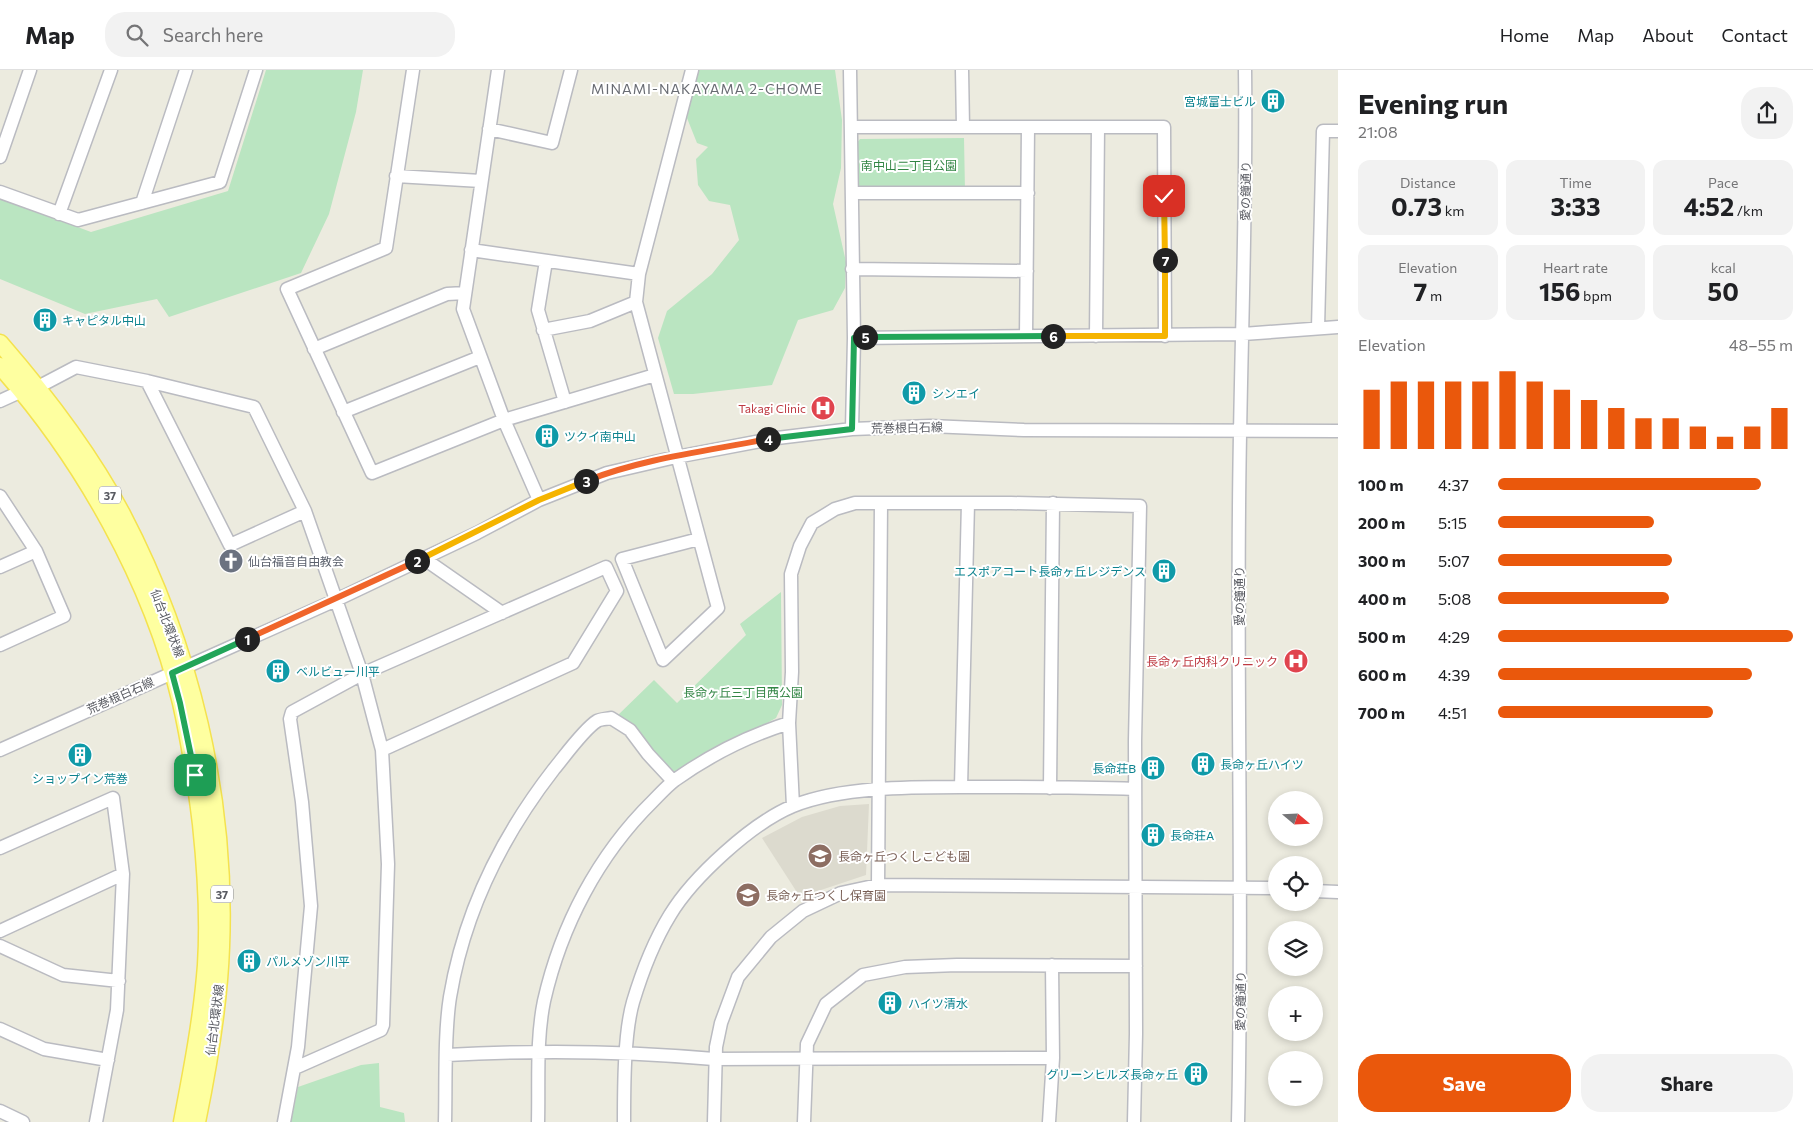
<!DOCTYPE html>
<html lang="en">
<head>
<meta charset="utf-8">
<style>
  :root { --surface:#fff; --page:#f2f2f2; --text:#202124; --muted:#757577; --line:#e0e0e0; --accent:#ea580c }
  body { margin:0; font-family:Commissioner,"Noto Sans JP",sans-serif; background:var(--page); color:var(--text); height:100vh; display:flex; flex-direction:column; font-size:19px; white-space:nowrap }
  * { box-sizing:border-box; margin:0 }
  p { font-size:16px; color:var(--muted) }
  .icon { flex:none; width:28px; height:28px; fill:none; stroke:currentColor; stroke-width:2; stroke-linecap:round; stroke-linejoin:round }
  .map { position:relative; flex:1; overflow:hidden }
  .side { display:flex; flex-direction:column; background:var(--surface); width:475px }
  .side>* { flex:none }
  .needle { width:32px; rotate:109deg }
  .fabs { position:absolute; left:1268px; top:721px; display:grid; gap:10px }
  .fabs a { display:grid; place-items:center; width:55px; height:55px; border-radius:50%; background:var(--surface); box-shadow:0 2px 8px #0003; font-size:25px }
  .pin { position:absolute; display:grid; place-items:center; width:42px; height:42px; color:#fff; margin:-21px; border-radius:10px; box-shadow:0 2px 8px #0006 }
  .km { position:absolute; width:25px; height:25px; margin:-12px; border-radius:50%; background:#222; color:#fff; font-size:14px; line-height:25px; text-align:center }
  .round { display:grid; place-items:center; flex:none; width:52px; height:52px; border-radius:20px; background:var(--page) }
  .summary { display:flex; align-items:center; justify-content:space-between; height:85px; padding:0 20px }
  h1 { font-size:28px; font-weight:700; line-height:38px }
  .metrics { display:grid; grid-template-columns:repeat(3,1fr); gap:8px; height:85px; padding:5px 20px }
  .metrics div { display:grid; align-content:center; border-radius:12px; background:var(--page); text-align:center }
  .metrics b { font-size:25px; font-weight:700 }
  .metrics small { font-size:14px; font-weight:400 }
  .metrics p { font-size:14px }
  .chart { height:140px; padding:10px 20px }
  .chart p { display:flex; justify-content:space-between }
  .chart svg { width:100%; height:90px; margin-top:5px; stroke:var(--accent); stroke-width:6 }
  .action { display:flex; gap:10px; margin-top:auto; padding:10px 20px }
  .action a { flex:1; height:58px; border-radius:20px; background:var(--accent); color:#fff; font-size:20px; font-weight:700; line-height:58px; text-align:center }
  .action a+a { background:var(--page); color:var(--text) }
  ul { padding:0 20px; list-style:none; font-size:16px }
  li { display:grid; grid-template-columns:80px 60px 1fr; align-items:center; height:38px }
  li i { height:12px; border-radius:6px; background:var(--accent) }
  header { display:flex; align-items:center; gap:30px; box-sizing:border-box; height:70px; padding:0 25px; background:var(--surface); border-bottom:1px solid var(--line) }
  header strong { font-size:24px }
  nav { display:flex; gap:28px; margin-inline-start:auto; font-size:18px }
  .search { width:350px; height:45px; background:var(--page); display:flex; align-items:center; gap:12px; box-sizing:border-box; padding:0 18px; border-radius:20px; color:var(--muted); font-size:19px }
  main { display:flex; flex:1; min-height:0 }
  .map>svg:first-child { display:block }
</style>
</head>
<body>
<header>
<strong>Map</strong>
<div class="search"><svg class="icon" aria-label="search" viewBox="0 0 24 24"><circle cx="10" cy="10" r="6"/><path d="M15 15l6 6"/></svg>Search here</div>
<nav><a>Home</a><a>Map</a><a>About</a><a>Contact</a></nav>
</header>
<main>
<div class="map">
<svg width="1338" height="1052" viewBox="0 0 1338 1052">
  <rect width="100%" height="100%" fill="#ecebdf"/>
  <path fill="#dcdace" d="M869,734L866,805L800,827L762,768L802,747L840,736Z"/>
  <path fill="#bae5c1" d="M266,0H363L356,42L329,144L301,203L169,247L157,229L85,244L0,209V128L91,162L228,121Z
    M698,0H835L842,50L841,98L833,134L846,192L845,218L833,240L798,250L772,315L693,324H674L658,268L667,241L712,204L739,170L730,135L709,131L698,115L696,89L708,77L697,73L687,48Z
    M964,68L965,121L855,118L854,77L860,69Z
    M781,522L782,635L776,648L674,704L616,647L654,610L677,633L746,565L740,554Z
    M379,993L380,1037L404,1043L405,1052H291L298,1017L361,995Z"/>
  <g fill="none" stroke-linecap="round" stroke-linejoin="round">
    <defs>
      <path id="minor" d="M413,0L386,178L287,219L372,403L504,350L655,305
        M498,0L463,239L504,350L539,430
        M692,0L639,204L636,232L718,538L663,590L622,489L699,469
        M850,0L854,268L852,359
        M962,0L963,57
        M851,57H1164L1165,266
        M489,59L552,73L571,0
        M0,87L30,0
        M396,106L481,111
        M0,122L78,150L220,112L256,0
        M852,123H1028
        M142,133L186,0
        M59,144L111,0
        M471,180L639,204
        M546,191L538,240L565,332
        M852,199L1027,201
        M1318,258L1323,61H1338
        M543,260L590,251L636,232
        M1026,266L1028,57
        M1096,266L1098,57
        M854,268L1243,264L1338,257
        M314,279L447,224L465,223
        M147,311L230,475L305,441
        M38,317L76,297L147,311L254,337L305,441L362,604L382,680L388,794L383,955L381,960L295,998
        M0,331L22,321
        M343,342L480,287
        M0,426L36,481L64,546L0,575
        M423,488L502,543
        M0,497L36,481
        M0,680L336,530L477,463L539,430L607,403L676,387L777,368L852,359L930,356L1024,360L1338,361
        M961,717L968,433
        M1050,718L1053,433
        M793,736L789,653L792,602L791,504L800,476L812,453L835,439L855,433H1011L1140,436L1135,671L1136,964L1134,1052
        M0,778L113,728L123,804L117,940L96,1052
        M878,815L881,433
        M1314,821L1338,822
        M0,861L123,804
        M0,876L63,905L119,911
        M0,959L44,979L108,990
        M447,985C535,980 626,981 714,989L1053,988
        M0,1041L23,1052
        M284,1052L298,977L311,836L302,732L290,649L292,642L362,604L606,497L617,521L573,593L382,680
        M445,1052C446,1013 444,964 450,927C464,843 502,766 554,699C564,687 584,659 597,651C600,649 607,649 611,648L630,660L648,684L673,711
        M538,1052C539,1012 536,970 544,931C561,856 598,785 653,731C660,724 667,716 675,710C710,685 748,666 789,653
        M624,1052C624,1018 624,963 633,932C642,902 654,871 670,845C693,807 752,753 793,736C843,716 916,717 969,717C1025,717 1080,717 1135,719
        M714,1052L716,977L721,953L738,907L771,867L803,841L841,823L878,815L1276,818
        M804,1052L807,974L826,934L863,905L905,897L957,895L1136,896
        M1049,1052L1053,988L1052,895
        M1238,1052C1243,848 1237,643 1239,439C1240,292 1247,146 1245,0"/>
      <path id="major" d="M0,273C46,326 89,382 122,444C191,576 227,728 221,877C219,936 209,994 197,1052
        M0,296C83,389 152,512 181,633C190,673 196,713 201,754C206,801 209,848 206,895C202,948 192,1000 182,1052"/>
    </defs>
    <use href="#minor" stroke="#babbc1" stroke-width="15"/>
    <use href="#major" stroke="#f4e24f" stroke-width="19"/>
    <use href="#minor" stroke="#fff" stroke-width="12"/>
    <use href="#major" stroke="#feffa0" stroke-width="16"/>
  </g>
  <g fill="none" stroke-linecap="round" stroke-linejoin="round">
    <defs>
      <path id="split-1" d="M195,705L180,633L172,603L247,569"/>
      <path id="split-2" d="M247,569L417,491"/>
      <path id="split-3" d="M417,491L539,430L586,411"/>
      <path id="split-4" d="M586,411C644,388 708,381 768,369"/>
      <path id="split-5" d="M768,369L852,359L854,268L865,267"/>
      <path id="split-6" d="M865,267L1053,266"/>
      <path id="split-7" d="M1053,266H1165V190"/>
      <path id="split-8" d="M1164,126L1165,190"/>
    </defs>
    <use href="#split-1" stroke="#fff" stroke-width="10"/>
    <use href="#split-2" stroke="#fff" stroke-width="10"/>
    <use href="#split-3" stroke="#fff" stroke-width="10"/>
    <use href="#split-4" stroke="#fff" stroke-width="10"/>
    <use href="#split-5" stroke="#fff" stroke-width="10"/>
    <use href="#split-6" stroke="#fff" stroke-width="10"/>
    <use href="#split-7" stroke="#fff" stroke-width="10"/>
    <use href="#split-8" stroke="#fff" stroke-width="10"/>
    <use href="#split-1" stroke="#22a559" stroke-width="6"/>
    <use href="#split-2" stroke="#f0652b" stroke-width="6"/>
    <use href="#split-3" stroke="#f5b400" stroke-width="6"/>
    <use href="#split-4" stroke="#f0652b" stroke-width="6"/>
    <use href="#split-5" stroke="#22a559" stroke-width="6"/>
    <use href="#split-6" stroke="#22a559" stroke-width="6"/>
    <use href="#split-7" stroke="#f5b400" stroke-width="6"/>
    <use href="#split-8" stroke="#f5b400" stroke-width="6"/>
  </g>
  <defs>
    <symbol id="building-disc" viewBox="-11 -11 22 22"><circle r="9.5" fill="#0f9aa8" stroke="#fff"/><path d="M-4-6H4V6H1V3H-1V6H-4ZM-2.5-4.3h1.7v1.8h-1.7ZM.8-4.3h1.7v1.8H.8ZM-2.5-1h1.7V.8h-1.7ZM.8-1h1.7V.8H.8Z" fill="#fff"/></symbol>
    <symbol id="hospital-disc" viewBox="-11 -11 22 22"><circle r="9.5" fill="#e0444e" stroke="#fff"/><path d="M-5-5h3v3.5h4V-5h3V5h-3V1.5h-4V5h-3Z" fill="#fff"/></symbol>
    <symbol id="church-disc" viewBox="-11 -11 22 22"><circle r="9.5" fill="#6b7280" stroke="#fff"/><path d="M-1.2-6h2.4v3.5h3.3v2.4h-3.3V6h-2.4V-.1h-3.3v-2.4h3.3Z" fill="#fff"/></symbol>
    <symbol id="school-disc" viewBox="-11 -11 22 22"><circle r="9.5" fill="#8d6e63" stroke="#fff"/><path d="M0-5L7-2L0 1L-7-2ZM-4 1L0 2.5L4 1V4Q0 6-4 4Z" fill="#fff"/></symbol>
  </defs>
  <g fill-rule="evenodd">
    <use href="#building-disc" x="1259" y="17" width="28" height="28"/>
    <use href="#building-disc" x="31" y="236" width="28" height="28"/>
    <use href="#building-disc" x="900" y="309" width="28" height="28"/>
    <use href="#hospital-disc" x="809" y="324" width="28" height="28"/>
    <use href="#building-disc" x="533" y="352" width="28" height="28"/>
    <use href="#church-disc" x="217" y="477" width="28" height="28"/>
    <use href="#building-disc" x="1150" y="487" width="28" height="28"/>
    <use href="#hospital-disc" x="1282" y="577" width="28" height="28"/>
    <use href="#building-disc" x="264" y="587" width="28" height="28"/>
    <use href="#building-disc" x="66" y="671" width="28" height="28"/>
    <use href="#building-disc" x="1189" y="680" width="28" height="28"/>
    <use href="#building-disc" x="1139" y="684" width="28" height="28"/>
    <use href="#building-disc" x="1139" y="751" width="28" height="28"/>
    <use href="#school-disc" x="806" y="772" width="28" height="28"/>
    <use href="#school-disc" x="734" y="811" width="28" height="28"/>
    <use href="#building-disc" x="235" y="877" width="28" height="28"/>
    <use href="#building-disc" x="876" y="919" width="28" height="28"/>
    <use href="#building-disc" x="1182" y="990" width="28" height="28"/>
  </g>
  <g text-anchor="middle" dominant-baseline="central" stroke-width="4" stroke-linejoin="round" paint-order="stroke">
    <g fill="#fff" stroke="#8a8c90" stroke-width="1">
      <rect x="99" y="416.5" width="22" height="17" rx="4"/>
      <rect x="211" y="815.5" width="22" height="17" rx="4"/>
    </g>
    <g font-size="11" font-weight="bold" fill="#585a61">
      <text x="110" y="425">37</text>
      <text x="222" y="824">37</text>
    </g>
    <g font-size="12" fill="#0d838f" stroke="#fff" text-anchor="start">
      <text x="1256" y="31" text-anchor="end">宮城富士ビル</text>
      <text x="62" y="250">キャピタル中山</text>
      <text x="932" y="323">シンエイ</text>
      <text x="564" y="366">ツクイ南中山</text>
      <text x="1146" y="501" text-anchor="end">エスポアコート長命ヶ丘レジデンス</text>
      <text x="296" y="601">ベルビュー川平</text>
      <text x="1220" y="694">長命ヶ丘ハイツ</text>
      <text x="1136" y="698" text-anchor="end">長命荘B</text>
      <text x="80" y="708" text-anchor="middle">ショップイン荒巻</text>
      <text x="1170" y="765">長命荘A</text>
      <text x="266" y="891">パルメゾン川平</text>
      <text x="908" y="933">ハイツ清水</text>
      <text x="1178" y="1004" text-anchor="end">グリーンヒルズ長命ヶ丘</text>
    </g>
    <g font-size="12" fill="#328544" stroke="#fff">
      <text x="909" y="95">南中山二丁目公園</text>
      <text x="743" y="622">長命ヶ丘三丁目西公園</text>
    </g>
    <g font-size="12" fill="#585a61" stroke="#fff">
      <text transform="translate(1245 121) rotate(-89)">愛の鐘通り</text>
      <text transform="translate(907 357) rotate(-1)">荒巻根白石線</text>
      <text transform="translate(1239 526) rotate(-90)">愛の鐘通り</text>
      <text transform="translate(168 553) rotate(69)">仙台北環状線</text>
      <text transform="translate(120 625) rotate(-24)">荒巻根白石線</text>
      <text transform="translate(1240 931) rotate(-89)">愛の鐘通り</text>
      <text transform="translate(214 950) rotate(-83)">仙台北環状線</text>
    </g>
    <g font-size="12" fill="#be3a42" stroke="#fff" text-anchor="end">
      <text x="806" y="338">Takagi Clinic</text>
      <text x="1278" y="591">長命ヶ丘内科クリニック</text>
    </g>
    <g font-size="12" fill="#5b616d" stroke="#fff" text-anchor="start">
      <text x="248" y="491">仙台福音自由教会</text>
    </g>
    <g font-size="12" fill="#785e54" stroke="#fff" text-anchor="start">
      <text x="838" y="786">長命ヶ丘つくしこども園</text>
      <text x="766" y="825">長命ヶ丘つくし保育園</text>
    </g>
    <g font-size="14" letter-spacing="1" fill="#696c73" stroke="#fff">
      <text x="707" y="18">MINAMI-NAKAYAMA 2-CHOME</text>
    </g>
  </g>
</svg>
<div class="fabs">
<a><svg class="needle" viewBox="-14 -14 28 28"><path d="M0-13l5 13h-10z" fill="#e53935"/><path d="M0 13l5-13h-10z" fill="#757577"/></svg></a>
<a><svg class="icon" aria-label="locate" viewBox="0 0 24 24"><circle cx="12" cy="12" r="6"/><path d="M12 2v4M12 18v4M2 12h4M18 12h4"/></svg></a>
<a><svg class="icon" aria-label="layers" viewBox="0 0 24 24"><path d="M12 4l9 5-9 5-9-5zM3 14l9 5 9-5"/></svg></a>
<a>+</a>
<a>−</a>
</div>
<div class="pin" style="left:195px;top:705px;background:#1e9e55"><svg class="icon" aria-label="arrive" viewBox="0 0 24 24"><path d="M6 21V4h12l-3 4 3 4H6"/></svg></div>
<div class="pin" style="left:1164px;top:126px;background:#d93025"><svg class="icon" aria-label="check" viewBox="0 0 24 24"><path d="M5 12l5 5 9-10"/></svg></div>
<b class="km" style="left:247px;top:569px">1</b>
<b class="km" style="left:417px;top:491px">2</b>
<b class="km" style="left:586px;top:411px">3</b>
<b class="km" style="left:768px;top:369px">4</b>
<b class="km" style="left:865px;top:267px">5</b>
<b class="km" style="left:1053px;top:266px">6</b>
<b class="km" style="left:1165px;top:190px">7</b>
</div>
<section class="side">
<div class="summary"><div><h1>Evening run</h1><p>21:08</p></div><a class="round"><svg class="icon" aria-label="share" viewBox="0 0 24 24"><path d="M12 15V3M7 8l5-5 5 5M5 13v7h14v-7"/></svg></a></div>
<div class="metrics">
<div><p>Distance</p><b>0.73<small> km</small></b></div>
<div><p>Time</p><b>3:33</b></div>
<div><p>Pace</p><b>4:52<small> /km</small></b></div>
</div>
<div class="metrics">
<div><p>Elevation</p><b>7<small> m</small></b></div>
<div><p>Heart rate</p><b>156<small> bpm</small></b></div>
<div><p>kcal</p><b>50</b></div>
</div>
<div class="chart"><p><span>Elevation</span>48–55 m</p>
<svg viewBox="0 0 160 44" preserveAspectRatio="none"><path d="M5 44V15M15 44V11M25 44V11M35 44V11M45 44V11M55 44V6M65 44V11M75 44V15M85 44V20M95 44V24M105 44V29M115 44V29M125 44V33M135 44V38M145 44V33M155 44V24"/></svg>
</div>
<ul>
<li><b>100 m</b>4:37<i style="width:89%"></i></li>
<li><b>200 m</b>5:15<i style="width:53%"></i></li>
<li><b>300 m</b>5:07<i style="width:59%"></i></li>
<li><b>400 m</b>5:08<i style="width:58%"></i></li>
<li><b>500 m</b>4:29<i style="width:100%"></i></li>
<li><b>600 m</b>4:39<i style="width:86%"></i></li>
<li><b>700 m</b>4:51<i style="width:73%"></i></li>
</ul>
<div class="action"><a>Save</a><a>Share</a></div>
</section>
</main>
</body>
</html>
